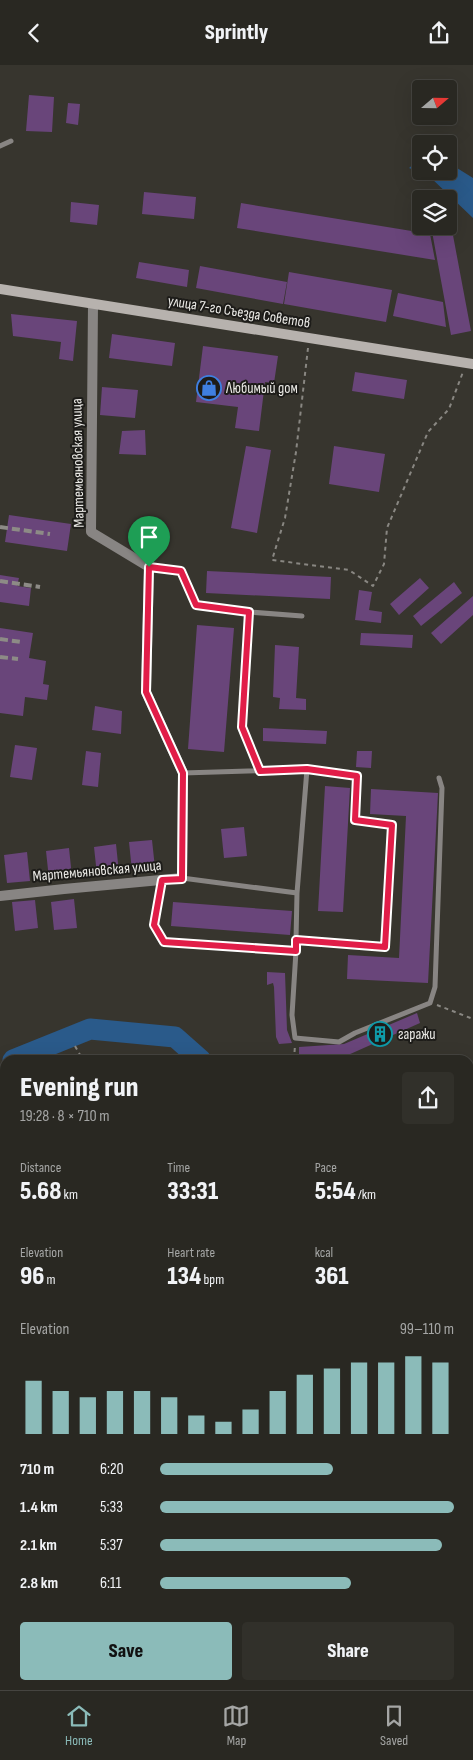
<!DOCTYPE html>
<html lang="en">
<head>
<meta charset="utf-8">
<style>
  :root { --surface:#292822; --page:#31302a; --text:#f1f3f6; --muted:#a5a6a5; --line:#454440; --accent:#8bbbb9 }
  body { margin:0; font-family:"Sofia Sans Condensed",sans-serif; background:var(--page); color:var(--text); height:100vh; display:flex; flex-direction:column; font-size:19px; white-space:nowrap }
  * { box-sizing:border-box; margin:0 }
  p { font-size:16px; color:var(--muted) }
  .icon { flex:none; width:28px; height:28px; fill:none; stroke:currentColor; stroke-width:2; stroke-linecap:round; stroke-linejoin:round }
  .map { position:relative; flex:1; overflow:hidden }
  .details { position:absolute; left:0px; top:990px; width:474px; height:635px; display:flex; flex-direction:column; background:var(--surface); border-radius:15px 15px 0 0; box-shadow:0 5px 20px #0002,0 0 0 1px var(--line) }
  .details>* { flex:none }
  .needle { width:32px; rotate:70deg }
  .fabs { position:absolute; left:412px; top:15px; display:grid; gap:10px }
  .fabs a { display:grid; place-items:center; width:45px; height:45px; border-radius:5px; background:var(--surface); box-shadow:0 5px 20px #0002,0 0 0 1px var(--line); font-size:25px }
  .pin { position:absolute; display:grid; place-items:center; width:42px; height:42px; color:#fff; margin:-51px -21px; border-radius:50% 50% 50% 0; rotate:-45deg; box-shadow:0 0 5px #0007 }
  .pin .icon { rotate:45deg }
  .round { display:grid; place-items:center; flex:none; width:52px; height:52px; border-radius:5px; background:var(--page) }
  .summary { display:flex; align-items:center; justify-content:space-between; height:85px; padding:0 20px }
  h1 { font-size:28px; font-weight:800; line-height:38px }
  .metrics { display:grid; grid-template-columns:repeat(3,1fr); gap:8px; height:85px; padding:5px 20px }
  .metrics div { display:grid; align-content:center }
  .metrics b { font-size:25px; font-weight:800 }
  .metrics small { font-size:14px; font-weight:400 }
  .metrics p { font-size:14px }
  .chart { height:140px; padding:10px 20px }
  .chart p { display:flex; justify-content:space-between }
  .chart svg { width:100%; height:90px; margin-top:5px; stroke:var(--accent); stroke-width:6 }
  .cta { display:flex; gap:10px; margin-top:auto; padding:10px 20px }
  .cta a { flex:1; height:58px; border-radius:5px; background:var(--accent); color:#111; font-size:20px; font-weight:800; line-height:58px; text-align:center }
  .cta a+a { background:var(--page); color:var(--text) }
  ul { padding:0 20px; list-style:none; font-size:16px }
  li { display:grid; grid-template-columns:80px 60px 1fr; align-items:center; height:38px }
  li i { height:12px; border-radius:6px; background:var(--accent) }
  header { display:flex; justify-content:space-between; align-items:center; height:65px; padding:0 20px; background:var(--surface); font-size:22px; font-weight:800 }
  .tabs { display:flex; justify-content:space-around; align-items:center; height:70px; border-top:1px solid var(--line); background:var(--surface); font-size:14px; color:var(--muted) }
  .tabs a { display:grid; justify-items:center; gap:2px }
  .tabs .selected { color:var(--accent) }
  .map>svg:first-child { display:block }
</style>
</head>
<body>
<header><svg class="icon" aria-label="back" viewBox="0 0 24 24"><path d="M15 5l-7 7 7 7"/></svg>Sprintly<svg class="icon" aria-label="share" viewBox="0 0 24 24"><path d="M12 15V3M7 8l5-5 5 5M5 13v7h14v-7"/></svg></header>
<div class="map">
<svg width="473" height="1625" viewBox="0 0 473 1625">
  <rect width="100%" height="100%" fill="#37352e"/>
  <path fill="#2a5a8a" d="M421,93V106H449V98L473,113V153L429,111L409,103Z"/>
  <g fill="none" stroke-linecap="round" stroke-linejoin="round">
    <path stroke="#2a5a8a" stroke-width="21" d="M13,995L90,964L175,972L201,995
      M0,1065L5,1028
      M469,1201L473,1199"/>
  </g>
  <path fill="#69457a" d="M29,30L54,32L52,67L26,66Z
    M68,38L80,39L78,60L66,58Z
    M144,127L196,132L194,154L142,149Z
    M71,137L99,140L97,160L70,157Z
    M241,138L430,169L435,195L237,163Z
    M449,149L471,266L451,270L431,161H449Z
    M139,197L189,205L187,222L136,213Z
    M200,201L287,217L283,239L196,223Z
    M289,207L392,225L386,257L284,239Z
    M398,228L443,237L446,262L393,251Z
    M11,249L77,256L73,296L59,294L61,277L13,271Z
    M112,269L175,278L172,301L109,293Z
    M203,281L278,291L274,318L265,317L259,366L235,363L238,342L196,337Z
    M355,307L407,315L404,334L352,326Z
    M102,322L138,325L135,353L100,350Z
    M145,365L146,390L119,389L122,366Z
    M246,381L271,385L257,468L231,463Z
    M334,381L385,389L379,427L329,419Z
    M9,450L71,459L67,486L5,477Z
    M207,506L331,512L330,534L206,528Z
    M0,510L19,513L17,521L31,523L29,541L0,537Z
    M420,513L429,523L399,550L390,539Z
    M454,517L462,528L421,561L413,551Z
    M359,525L372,527L369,545L382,547L381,558L355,555Z
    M473,531V550L441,579L431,568Z
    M197,560L234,563L224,687L188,684Z
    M0,563L33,568L29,593L46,596L43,619L49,620L47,635L25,632L23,651L0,648Z
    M361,568L413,570L412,583L360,580Z
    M275,580L299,582L296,633L306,634V645L279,644L280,633L273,632Z
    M95,641L122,646L121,669L92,665Z
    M263,663L327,666L326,679L263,676Z
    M15,680L37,683L32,715L10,712Z
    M86,686L101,688L98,722L82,720Z
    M357,686H372L371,703L356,702Z
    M325,721L350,723L343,847L318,846Z
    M371,724L438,728L428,918L347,914L348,890L399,893L406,751L370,749Z
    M244,762L247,791L224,793L221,764Z
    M152,775L155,803L132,806L129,777Z
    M116,779L119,808L97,810L94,782Z
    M69,783L72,812L49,814L46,786Z
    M27,787L30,816L7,818L4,790Z
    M74,834L77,863L54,865L51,837Z
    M35,835L38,863L15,866L12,837Z
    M173,837L292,846L290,870L171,861Z
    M267,907L285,908L287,965L292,978L279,979L276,972L274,922L273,918L267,920Z
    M417,948L420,958L348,990L320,993L299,992V982L344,979Z
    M469,1344L473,1353V1356L469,1358Z
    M5,1500V1525L0,1520V1506Z
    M469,1518L473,1520L472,1534L469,1532Z
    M0,1590L5,1593V1618L0,1624Z
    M184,1620H203L200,1625H187L183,1623Z
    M336,1620H363L364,1621L362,1625H344Z"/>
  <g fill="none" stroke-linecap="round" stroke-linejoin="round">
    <path stroke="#898782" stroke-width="2" stroke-dasharray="4 4" stroke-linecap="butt" d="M308,283L296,387L285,453L272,495L349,505L373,521L384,499L387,463L428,367L449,344L463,307
      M437,940L473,954
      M75,981L83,995
      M294,995L295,980"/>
    <path stroke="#888583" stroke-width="5" d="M0,81L11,76
      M149,502L181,506L196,540L249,547L242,661L260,707
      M249,547L302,551
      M183,708L307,704
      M162,815L154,860L164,877L296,886V875L385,882L392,760L355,755L357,711L307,704L297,828L182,813
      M296,875L297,828
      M296,886L292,950L295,973L339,977L355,968L430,938L435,922L442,723L439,713
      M0,1577L5,1582
      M227,1620L236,1625"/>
    <path stroke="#888583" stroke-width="10" d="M0,831L64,824L182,813L183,708L146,627L149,502L91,467L93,239
      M0,1203L5,1202
      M469,1245L473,1243
      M469,1322L473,1320
      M0,1422H5
      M469,1499L473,1501
      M469,1555L473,1547
      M386,1620L394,1625
      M21,1625L25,1620"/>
    <path stroke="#b7b2ae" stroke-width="10" d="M0,224L473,299"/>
    <path stroke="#8d8b86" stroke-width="4" stroke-dasharray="8 4" stroke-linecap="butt" d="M0,462L50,469
      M0,516L40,522
      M0,574L21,577
      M0,592L18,594"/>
  </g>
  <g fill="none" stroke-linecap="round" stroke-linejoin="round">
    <defs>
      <path id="route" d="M149,502L181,506L196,540L249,547L242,662L260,706L307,704L357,711L355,755L392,760L385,882L296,875V886L164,877L154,860L162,815L182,814L183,708L146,627Z"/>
    </defs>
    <use href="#route" stroke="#fff" stroke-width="10"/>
    <use href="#route" stroke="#e11d48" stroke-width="6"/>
  </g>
  <defs>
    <symbol id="shop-ring" viewBox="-11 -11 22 22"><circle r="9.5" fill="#1d1c19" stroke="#3f7fe0" stroke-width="1.5"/><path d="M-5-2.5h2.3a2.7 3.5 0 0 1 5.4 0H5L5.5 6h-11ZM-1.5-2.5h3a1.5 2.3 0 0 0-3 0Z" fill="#3f7fe0"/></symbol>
    <symbol id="building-ring" viewBox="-11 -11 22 22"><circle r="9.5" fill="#1d1c19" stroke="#0f9aa8" stroke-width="1.5"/><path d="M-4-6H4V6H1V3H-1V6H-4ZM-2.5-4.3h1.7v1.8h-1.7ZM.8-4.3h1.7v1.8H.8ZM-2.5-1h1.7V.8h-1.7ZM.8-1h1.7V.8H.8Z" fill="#0f9aa8"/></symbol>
  </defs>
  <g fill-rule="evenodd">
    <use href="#shop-ring" x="195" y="309" width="28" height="28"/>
    <use href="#building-ring" x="366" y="955" width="28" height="28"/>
  </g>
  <g text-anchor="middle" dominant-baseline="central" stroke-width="4" stroke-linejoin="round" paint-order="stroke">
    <g font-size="15" fill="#ebeae6" stroke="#1d1c19">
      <text transform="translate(239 247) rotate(9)">улица 7-го Съезда Советов</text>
      <text transform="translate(78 398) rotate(-91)">Мартемьяновская улица</text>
      <text transform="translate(97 806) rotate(-5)">Мартемьяновская улица</text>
    </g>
    <g font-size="15" fill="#ebeae6" stroke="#1d1c19" text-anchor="start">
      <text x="226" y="323">Любимый дом</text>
      <text x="398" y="969">гаражи</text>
    </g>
  </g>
</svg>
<div class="fabs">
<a><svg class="needle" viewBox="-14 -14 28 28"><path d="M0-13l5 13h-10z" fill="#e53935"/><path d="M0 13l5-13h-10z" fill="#a5a6a5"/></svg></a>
<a><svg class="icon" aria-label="locate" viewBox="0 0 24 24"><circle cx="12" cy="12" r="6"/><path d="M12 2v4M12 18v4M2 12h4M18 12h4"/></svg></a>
<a><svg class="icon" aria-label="layers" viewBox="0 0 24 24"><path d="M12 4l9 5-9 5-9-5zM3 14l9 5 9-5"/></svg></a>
</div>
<div class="pin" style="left:149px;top:502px;background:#1e9e55"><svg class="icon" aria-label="arrive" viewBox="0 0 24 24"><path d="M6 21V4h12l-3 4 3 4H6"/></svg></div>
<section class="details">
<div class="summary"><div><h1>Evening run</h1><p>19:28 · 8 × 710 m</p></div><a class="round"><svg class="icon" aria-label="share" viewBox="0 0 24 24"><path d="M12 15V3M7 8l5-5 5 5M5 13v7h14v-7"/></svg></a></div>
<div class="metrics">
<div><p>Distance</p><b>5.68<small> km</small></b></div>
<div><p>Time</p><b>33:31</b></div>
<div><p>Pace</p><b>5:54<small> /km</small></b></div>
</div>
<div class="metrics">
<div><p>Elevation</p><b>96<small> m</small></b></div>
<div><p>Heart rate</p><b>134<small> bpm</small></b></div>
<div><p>kcal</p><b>361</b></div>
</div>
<div class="chart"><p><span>Elevation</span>99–110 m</p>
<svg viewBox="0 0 160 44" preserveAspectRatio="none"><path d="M5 44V18M15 44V23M25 44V26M35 44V23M45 44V23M55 44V26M65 44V35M75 44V38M85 44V32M95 44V23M105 44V15M115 44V12M125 44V9M135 44V9M145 44V6M155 44V9"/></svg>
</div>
<ul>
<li><b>710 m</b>6:20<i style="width:59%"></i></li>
<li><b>1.4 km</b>5:33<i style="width:100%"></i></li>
<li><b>2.1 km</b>5:37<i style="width:96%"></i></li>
<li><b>2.8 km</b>6:11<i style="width:65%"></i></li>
</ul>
<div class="cta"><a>Save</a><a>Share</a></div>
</section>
</div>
<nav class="tabs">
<a class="selected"><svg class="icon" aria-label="home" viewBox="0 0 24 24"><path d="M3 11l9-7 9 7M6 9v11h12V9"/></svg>Home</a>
<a><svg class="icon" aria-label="map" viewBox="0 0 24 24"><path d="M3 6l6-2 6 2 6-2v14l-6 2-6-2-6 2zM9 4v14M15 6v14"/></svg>Map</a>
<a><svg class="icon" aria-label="saved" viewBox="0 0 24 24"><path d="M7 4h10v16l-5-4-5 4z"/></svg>Saved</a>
</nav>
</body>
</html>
